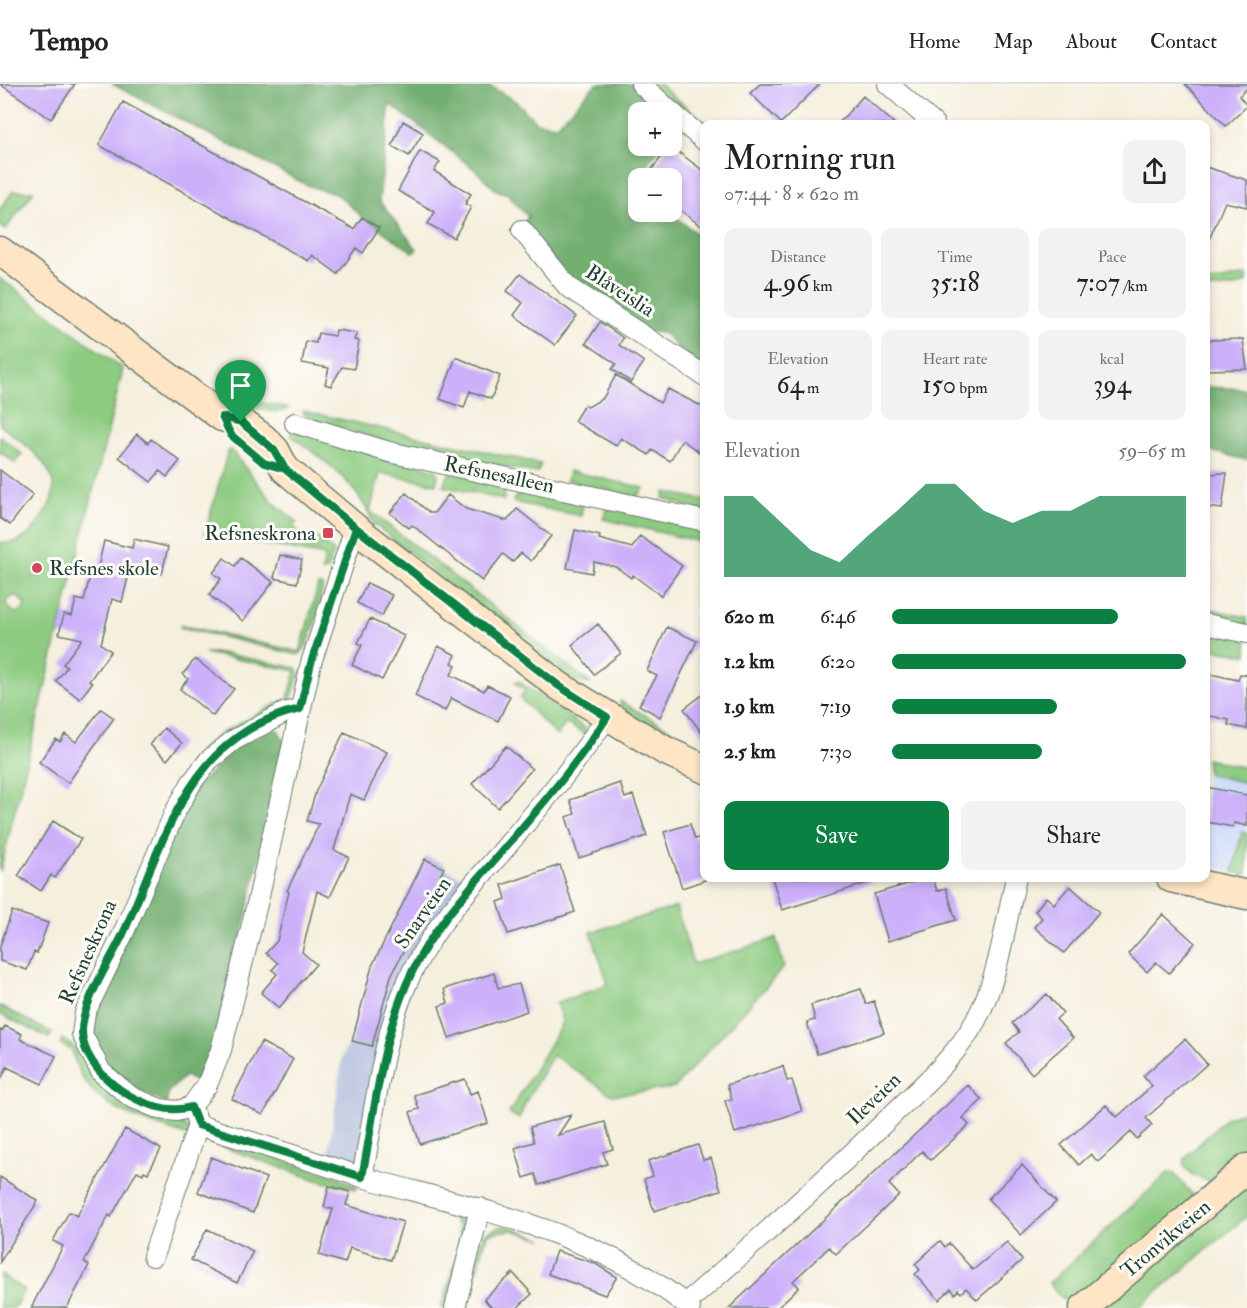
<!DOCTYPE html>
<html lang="en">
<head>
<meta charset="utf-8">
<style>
  :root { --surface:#fff; --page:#f2f2f2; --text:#222; --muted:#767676; --line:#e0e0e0; --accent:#0b8043 }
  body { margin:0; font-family:"IM FELL Double Pica",serif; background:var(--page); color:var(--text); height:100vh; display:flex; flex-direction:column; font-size:22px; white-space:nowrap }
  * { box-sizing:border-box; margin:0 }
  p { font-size:20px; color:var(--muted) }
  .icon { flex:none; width:33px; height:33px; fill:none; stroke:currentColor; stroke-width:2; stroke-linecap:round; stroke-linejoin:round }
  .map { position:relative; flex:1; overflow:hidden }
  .side { position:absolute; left:700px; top:36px; width:510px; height:762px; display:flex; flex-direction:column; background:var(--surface); border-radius:12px; box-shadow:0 3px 9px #0003 }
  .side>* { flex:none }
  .controls { position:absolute; left:628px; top:18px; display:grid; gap:12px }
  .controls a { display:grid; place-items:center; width:54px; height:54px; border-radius:12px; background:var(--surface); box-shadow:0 3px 9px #0003; font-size:30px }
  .pin { position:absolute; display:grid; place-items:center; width:51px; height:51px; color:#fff; margin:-62px -26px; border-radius:50% 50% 50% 0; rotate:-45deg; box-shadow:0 0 6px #0007 }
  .pin .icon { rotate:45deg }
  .round { display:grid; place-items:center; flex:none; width:63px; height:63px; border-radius:12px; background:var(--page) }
  .overview { display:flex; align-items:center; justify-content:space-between; height:102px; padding:0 24px }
  h1 { font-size:33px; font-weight:600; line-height:45px }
  .stats { display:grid; grid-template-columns:repeat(3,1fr); gap:9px; height:102px; padding:6px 24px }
  .stats div { display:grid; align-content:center; border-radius:12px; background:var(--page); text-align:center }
  .stats b { font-size:26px; font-weight:600 }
  .stats small { font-size:16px; font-weight:400 }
  .stats p { font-size:16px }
  .chart { height:168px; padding:12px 24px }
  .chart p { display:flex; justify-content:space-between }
  .chart svg { width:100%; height:108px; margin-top:6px; fill:var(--accent); opacity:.7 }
  .cta { display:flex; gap:12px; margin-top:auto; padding:12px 24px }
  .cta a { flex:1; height:69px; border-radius:12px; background:var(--accent); color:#fff; font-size:24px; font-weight:600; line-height:69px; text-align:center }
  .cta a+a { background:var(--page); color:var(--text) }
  ul { padding:0 24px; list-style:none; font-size:20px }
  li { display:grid; grid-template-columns:96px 72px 1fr; align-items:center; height:45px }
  li i { height:15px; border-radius:8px; background:var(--accent) }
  header { display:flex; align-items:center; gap:36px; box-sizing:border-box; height:84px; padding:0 30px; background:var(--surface); border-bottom:2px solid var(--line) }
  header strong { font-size:28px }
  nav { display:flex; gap:33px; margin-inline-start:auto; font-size:21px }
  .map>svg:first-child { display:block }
</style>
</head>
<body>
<header>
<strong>Tempo</strong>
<nav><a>Home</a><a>Map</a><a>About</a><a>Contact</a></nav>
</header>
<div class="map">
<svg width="1247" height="1224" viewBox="0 0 1247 1224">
  <rect width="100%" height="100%" fill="#fdfcf7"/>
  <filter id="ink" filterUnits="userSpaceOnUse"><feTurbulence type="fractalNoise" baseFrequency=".0167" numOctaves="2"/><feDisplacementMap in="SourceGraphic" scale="12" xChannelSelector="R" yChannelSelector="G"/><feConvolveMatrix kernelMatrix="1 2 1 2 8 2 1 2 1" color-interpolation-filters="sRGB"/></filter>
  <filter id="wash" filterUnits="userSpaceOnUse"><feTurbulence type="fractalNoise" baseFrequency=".008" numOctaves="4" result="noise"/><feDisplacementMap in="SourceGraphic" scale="24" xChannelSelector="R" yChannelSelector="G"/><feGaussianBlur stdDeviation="1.35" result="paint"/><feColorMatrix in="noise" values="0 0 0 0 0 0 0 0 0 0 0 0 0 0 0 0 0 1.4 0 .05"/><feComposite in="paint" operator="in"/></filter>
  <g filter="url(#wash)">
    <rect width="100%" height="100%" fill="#f5efdd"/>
    <path fill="#cedafa" d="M1206,675L1247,684V791L1206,782Z"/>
    <path fill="#b9c4de" d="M426,772L445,780L444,784L466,796L424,856L362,1079L350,1080L327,1076L343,969L352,957L371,886Z"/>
    <path fill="#8dcb81" stroke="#56845a" stroke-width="1.5" fill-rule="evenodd" d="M648,0H659L707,40L705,50Z
      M13,107H34L5,146L0,142V125Z
      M1247,191V198L1235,203L1206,206V199Z
      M0,194L123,285L0,788V458C16,461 27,455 36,442C42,432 52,421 53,409C58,382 18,354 0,341ZM16,511L25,520L23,526L15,529L6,521L7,516Z
      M229,312L289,324C275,334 246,320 231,315Z
      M303,327L541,380L537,389L399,362L306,333Z
      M292,346L436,386L438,391L436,400L380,389L370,427L590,599L576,598L470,517L373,439C359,401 324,375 291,352Z
      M0,352L22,370L15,379L0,368Z
      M231,366L272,417L297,438L293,443L308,455L312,450L334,468L327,486L322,487L325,472L205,449L228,367Z
      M569,387L644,404L637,413L567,396Z
      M450,388L502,399L505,405L504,416L443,402Z
      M529,405L583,420L581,432L513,418L515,413Z
      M665,408L705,416V429L663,414Z
      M608,423L705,444V459L603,435Z
      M318,501L323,502C319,519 313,563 298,571L180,543L181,541L300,568Z
      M1206,524L1247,533V541L1206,532Z
      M1206,547L1247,556V571L1206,564Z
      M205,569H222L296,584L300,589L291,616L284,623L202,672L198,668L223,648L288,614L296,587Z
      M519,597L586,645L584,650L566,639L557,652L520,614L525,607L515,598Z
      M620,617L676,649V651L669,652L621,624Z
      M1206,675L1247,684V699L1208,690Z
      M1242,748L1247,749V791L1233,788Z
      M676,823L693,880L776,854L784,883L674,1004L612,1011L553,971L527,1015L519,1035L509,1029L559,945L562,937L556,919L608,900L591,848Z
      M0,922L52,949L49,954L0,930Z
      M62,955L75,963L128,1019L185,1042L190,1047L189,1052C139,1034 85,1027 72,966L60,960Z
      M1247,1027V1067L1211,1098L1193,1091L1184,1082L1185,1074L1227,1033Z
      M201,1050L343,1095L357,1103V1105L320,1097L199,1055Z
      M1169,1088L1173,1089L1193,1111L1190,1120L1074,1218C1062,1218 1056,1208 1049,1199Z
      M1247,1099V1132L1138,1224H1100Z
      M382,1108C402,1114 437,1118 454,1128C476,1142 450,1203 444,1224H441C446,1207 465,1158 458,1142C450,1124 397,1114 378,1110Z
      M501,1142H508L543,1155L513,1146L490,1149L486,1154L467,1224H464L481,1155L486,1149Z
      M0,1190L24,1206L14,1224H0Z"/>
    <path fill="#72af6f" stroke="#487652" stroke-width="1.5" d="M112,0H486L517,18L536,38L557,41L596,0H632L661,28H639V62H661L633,98L639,104V128H669L705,156V285C697,279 688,274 681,268C667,254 670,247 647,248L568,195L524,139L528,133L508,110L496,106L474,85L390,20L379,117L417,165L413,168L362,133L338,111L307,101Z
      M1206,303L1247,305V376L1206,366Z
      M272,645L278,646L285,658L235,883L204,989L198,999L185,992L169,1007L166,1020L111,993L90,949L92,930L194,705L235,664Z"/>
    <g id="blocks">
      <path fill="#ccb0fa" d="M0,0H75L51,35Z
        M760,0H820L781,39L750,9Z
        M1185,0H1247V4L1239,12L1247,22L1226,42Z
        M863,12L895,40H838Z
        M123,18L354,145L362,133L379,144L363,169L356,164L338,190L312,171L308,177L99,61Z
        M403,37L423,49L409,72L392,62Z
        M670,62L705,88V145L672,120V94H645Z
        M420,67L440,78L434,87L471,110L465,120L471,123L454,154L428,140L435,128L398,107Z
        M1206,83L1247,96V123L1225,118L1206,163Z
        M520,190L577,232L555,261L514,231L523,219L507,207Z
        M600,238L623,254L619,261L644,278L631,298L612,285L616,280L586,259Z
        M336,246L357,249L354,256L359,257L354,285L342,283L331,302L325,300L329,284L302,279L306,257L316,259L318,249L335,252Z
        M1243,255L1247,285L1206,286V256Z
        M456,273L500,292L491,315L470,307L464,324L440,315Z
        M616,291L660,319L668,305L705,324V372L682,356L670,377L652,366L649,371L621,354L616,362L574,337L584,321L588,323L603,314Z
        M137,350L148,359L151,355L180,377L167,393L160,387L151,398L119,373Z
        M0,386L33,411L10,441L0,434Z
        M1227,389L1222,425L1206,423V390Z
        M406,409L430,429H434L448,411L466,425L507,437L517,425L551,452L531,477L521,469L513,478L503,470L482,497L412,441L409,444L390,429Z
        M575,446L600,452L599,455L632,464L640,452L682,482L661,512L633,491L631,494L616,483L594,478L592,489L567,484Z
        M134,455L168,463L162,490L130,485L122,518L112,515L101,560L111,567L89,597L92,599L80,615L56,597L67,583L63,580L82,555L59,550L64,530L72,532L76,515L84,517L91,487L97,488L104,457L132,464Z
        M280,471L302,476L297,499L274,494Z
        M224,474L235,482L241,474L273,498L243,537L209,511L221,495L213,489Z
        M367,499L392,511L382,532L357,519Z
        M370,535L404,552L382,596L352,581L362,561L358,559Z
        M598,540L621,569L594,590L572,561Z
        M667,543L697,557L660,633L639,621L657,592L647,587Z
        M438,562L456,571L452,579L456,581L451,591L484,607L487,601L510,612L498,637L451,614L445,627L415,612Z
        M195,575L234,605L213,632L180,605L188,595L183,590Z
        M1206,589L1238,596L1240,590L1247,591V645L1228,641L1229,636L1206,631Z
        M705,609V653L684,625Z
        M101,625L114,634L68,699L39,678L56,655L60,658L65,650L76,658Z
        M164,644L182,659L167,676L150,661Z
        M344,648L387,668L364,716L350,710L334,766L349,773L330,813L317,807L302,868L316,880L279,924L261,909L277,890L272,886L278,879L266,869L277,857L289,808L287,807L319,740L307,737L316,707Z
        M506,662L532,685L498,724L472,700Z
        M620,699L625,714L633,711L647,752L579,774L566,733L575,730L570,716Z
        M1206,703L1247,711V742L1234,739L1233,743L1206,738Z
        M53,737L81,755L55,794L51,791L41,807L18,792Z
        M690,740L695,755L705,752V796L682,804L664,748Z
        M425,775L444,784L391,892L372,962L352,957L372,882Z
        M560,781L575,828L508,850L498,818L506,815L502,801Z
        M772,794H871V798L782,826Z
        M928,794H933L937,807L946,804L956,836L888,857L874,810Z
        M1070,802L1099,828L1064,869L1034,843L1042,834L1035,827L1046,813L1054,820Z
        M12,827L48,839L37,869L34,868L27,886L0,877V862Z
        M1163,830L1195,859L1169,889L1156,878L1147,888L1128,870Z
        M494,889L498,904L519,900L527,927L449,954L439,922L448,919L444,905Z
        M861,905L866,920L874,917L884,949L817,970L807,938L815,936L811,921Z
        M1047,910L1063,929L1056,935L1073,954L1032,990L1006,959L1019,948L1012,939Z
        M5,942L22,950L20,955L56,972L42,1000L7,983L0,997V946L2,947Z
        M1185,955L1207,980L1146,1034L1152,1041L1137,1055L1131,1048L1098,1078L1091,1070L1079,1081L1061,1061L1106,1021L1117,1033L1152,1002L1143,992Z
        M261,958L293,975L263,1031L232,1015Z
        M783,982L787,997L792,996L802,1027L735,1049L725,1017L732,1015L727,1001Z
        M465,995L470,1010L478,1007L488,1039L420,1060L410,1028L419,1025L414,1011Z
        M968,1001L982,1016L963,1034L969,1041L931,1076L922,1067L889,1100L899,1111L836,1170L829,1163L821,1171L793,1197L799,1203L777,1224H729Z
        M571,1031L558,1051L605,1038L613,1065L603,1068L607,1080L539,1101L535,1090L524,1094L515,1064L534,1058L530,1043Z
        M125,1045L161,1065L148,1089L144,1087L143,1090L137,1087L111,1133L109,1131L84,1178L89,1181L67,1224H31L63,1162L53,1157L69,1128L77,1132Z
        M698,1061L703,1076L711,1074L721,1106L654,1127L644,1095L653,1092L648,1077Z
        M211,1073L266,1094L253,1129L198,1108Z
        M1022,1081L1056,1118L1021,1151L988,1115Z
        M0,1093L38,1117L0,1178Z
        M329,1102L350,1108L346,1121L403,1138L391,1176L350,1164L345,1179L319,1171L333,1125L324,1123Z
        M207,1145L253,1167L237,1199L191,1176Z
        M940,1157L945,1163L949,1159L973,1186L1007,1158L1022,1176L977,1216L966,1204L961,1209L958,1206L955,1210L951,1205L939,1216L915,1190L920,1186L915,1180Z
        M556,1167L594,1179L617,1193L605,1211L548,1190Z
        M513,1189L532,1210L517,1224H492L484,1215Z"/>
    </g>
  </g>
  <g filter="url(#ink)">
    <use href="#blocks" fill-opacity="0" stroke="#6a7b6f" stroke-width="1.5"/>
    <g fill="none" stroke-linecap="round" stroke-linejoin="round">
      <defs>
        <path id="street" d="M641,0L671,28
          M888,0L934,40
          M672,29L705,57
          M522,146L568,203L705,292
          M295,339L389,368L705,437
          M1206,540L1247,549
          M300,625L284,629L234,656L209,676L192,698L175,728L123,850L85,929L82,950L101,988L131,1013L160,1025L177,1027L191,1023L207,1001L221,966L259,812L311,579L355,444
          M607,633C575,681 537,726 500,770C468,806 435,842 413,886C381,950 376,1024 362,1093C476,1125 596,1147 690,1224
          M198,1041L362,1093
          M153,1172L198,1041L195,1031
          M685,1220C754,1160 822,1099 887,1036C918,1005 954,976 975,938C999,894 1005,841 1016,794
          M455,1224L480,1124"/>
        <path id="secondary" d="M0,167L222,333L241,338L263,354L275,366L285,385L355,444L559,602L664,666L705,685
          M1171,794L1247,811
          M1084,1224L1247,1084"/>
      </defs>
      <use href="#street" stroke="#6a7b6f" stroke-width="22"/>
      <use href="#secondary" stroke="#6a7b6f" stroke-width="31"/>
      <use href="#street" stroke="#fff" stroke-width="20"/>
      <use href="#secondary" stroke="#fde5c5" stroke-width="28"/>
    </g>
  </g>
  <g fill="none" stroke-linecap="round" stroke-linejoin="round" filter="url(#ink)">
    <defs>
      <path id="route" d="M241,338L274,366L285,385L356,444L311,579L300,625C188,650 164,759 123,850C110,878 84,915 82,945C80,990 150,1036 191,1023L198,1041L362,1093C376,1024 381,950 413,886C434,843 466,809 497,773C535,729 575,683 607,633L559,602L356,444L285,385L264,379L231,351L222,333L241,338"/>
    </defs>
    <use href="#route" stroke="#fff" stroke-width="12"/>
    <use href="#route" stroke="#0b8043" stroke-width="8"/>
  </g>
  <g fill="#d1495b" stroke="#fdfcf7" stroke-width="2">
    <rect x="322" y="443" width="12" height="12" rx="3"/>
    <circle cx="37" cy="484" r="6"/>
  </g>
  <g text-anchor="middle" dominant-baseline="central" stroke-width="6" stroke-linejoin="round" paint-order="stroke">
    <g font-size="21" fill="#1f3d34" stroke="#fdfcf7">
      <text transform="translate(620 207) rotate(33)">Blåveislia</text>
      <text transform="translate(499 391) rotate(12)">Refsnesalleen</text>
      <text transform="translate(423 829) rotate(-55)">Snarveien</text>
      <text transform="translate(88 868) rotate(-66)">Refsneskrona</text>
      <text transform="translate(874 1015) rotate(-44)">Ileveien</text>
      <text transform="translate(1166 1155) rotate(-40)">Tronvikveien</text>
    </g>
    <g font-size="21" fill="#1f3d34" stroke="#fdfcf7" text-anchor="end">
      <text x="316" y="449">Refsneskrona</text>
      <text x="49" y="484" text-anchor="start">Refsnes skole</text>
    </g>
  </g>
</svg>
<div class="controls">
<a>+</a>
<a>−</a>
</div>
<div class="pin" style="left:241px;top:338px;background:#1e9e55"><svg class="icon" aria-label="arrive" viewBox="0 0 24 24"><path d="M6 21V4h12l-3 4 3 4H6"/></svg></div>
<section class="side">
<div class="overview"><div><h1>Morning run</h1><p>07:44 · 8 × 620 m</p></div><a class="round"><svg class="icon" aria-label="share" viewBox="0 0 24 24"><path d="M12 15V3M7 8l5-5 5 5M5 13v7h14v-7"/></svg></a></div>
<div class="stats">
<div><p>Distance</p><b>4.96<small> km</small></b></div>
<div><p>Time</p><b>35:18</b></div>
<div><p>Pace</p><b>7:07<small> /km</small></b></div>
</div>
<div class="stats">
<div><p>Elevation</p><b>64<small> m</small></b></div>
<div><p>Heart rate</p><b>150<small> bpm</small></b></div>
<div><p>kcal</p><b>394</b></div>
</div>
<div class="chart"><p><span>Elevation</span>59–65 m</p>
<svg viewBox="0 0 160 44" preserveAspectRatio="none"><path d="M0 44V11L10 11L20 22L30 33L40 38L50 27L60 17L70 6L80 6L90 17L100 22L110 17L120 17L130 11L140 11L150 11L160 11V44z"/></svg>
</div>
<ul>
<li><b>620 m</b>6:46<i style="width:77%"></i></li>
<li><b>1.2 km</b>6:20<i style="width:100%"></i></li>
<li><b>1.9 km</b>7:19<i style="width:56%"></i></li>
<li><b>2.5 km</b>7:30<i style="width:51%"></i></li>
</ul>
<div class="cta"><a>Save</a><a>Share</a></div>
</section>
</div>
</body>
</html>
